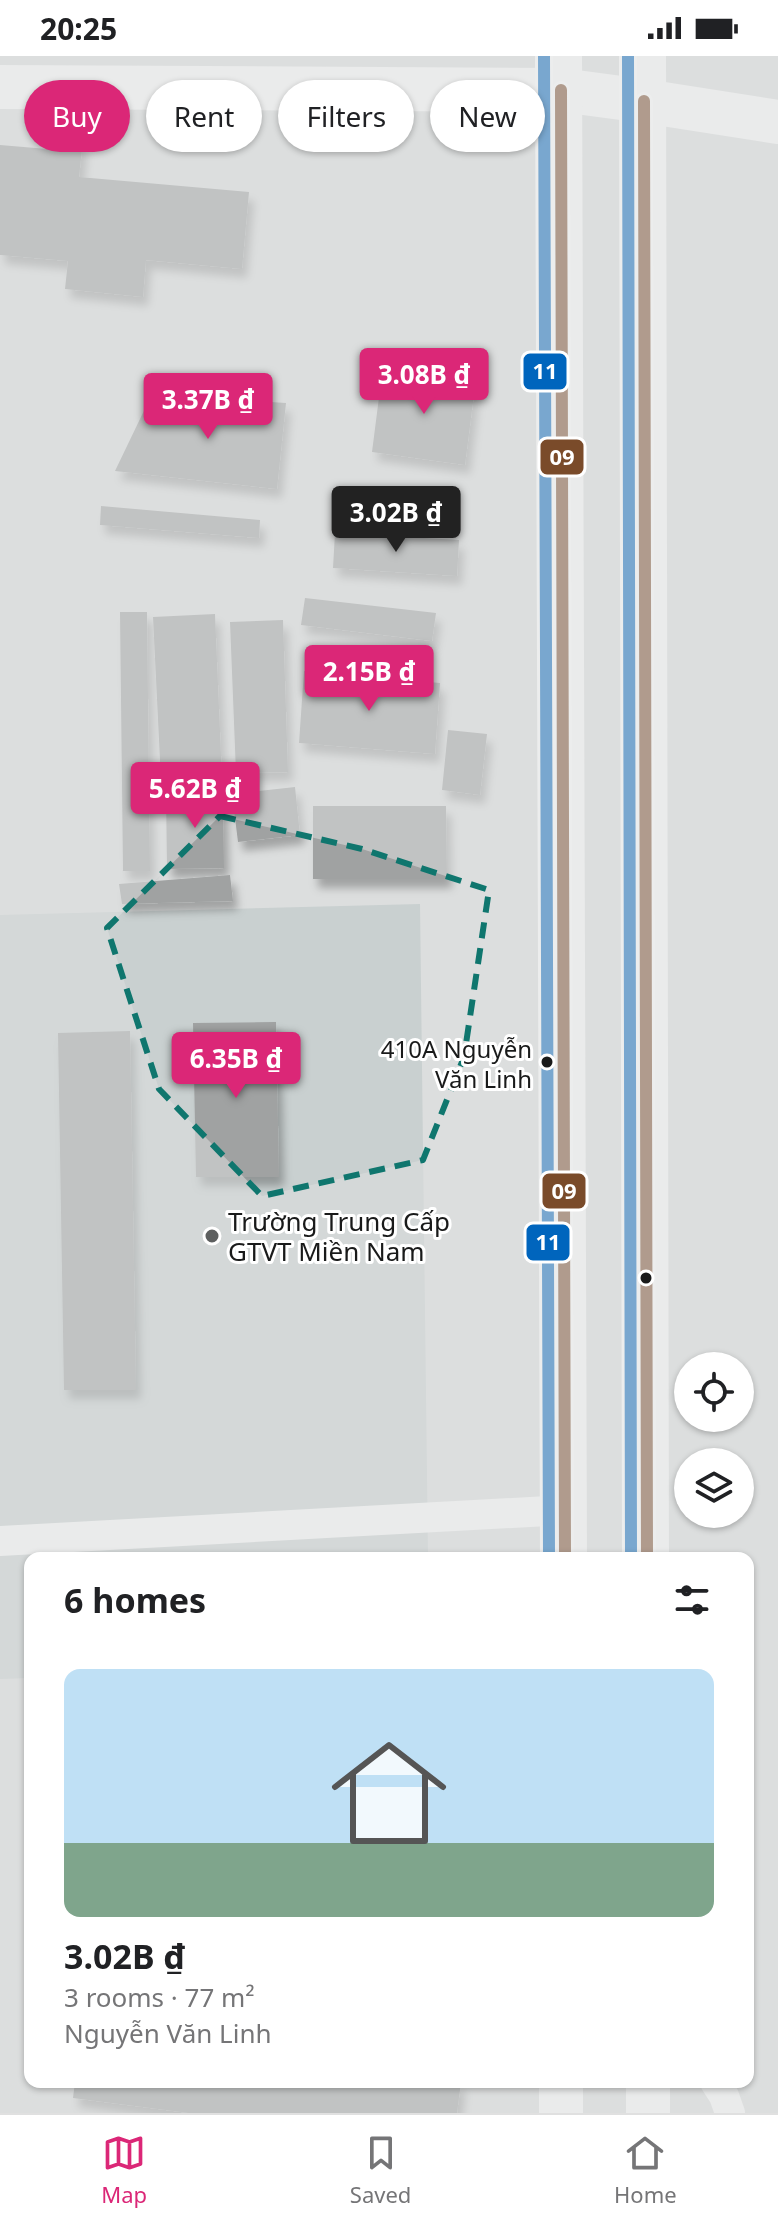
<!DOCTYPE html>
<html lang="en">
<head>
<meta charset="utf-8">
<style>
  body { margin:0; font-family:"Noto Sans",sans-serif; background:#f6f6f6; color:#202124; height:100vh; display:flex; flex-direction:column; font-size:30px; white-space:nowrap }
  * { box-sizing:border-box; margin:0 }
  p { font-size:26px; color:#757577 }
  .icon { flex:none; width:44px; height:44px; fill:none; stroke:currentColor; stroke-width:2; stroke-linecap:round; stroke-linejoin:round }
  .map { position:relative; flex:1; overflow:hidden }
  .drawer { position:absolute; left:24px; top:1496px; width:730px; height:536px; display:flex; flex-direction:column; background:#fff; border-radius:16px; box-shadow:0 2px 6px #0004 }
  .drawer>* { flex:none }
  .top-card { position:absolute; left:24px; top:24px; width:730px; height:72px; display:flex; gap:16px }
  .controls { position:absolute; left:674px; top:1296px; display:grid; gap:16px }
  .controls a { display:grid; place-items:center; width:80px; height:80px; border-radius:50%; background:#fff; box-shadow:0 2px 6px #0004; font-size:40px }
  .price { position:absolute; translate:-50% -68px; padding:0 18px; border-radius:8px; background:#db2777; color:#fff; font-size:26px; line-height:52px; filter:drop-shadow(0 2px 4px #0008) }
  .price::after { content:''; position:absolute; left:50%; top:48px; width:24px; height:18px; margin-left:-12px; background:inherit; clip-path:polygon(0 0,100% 0,50% 100%) }
  .price.on { background:#222; color:#fff }
  ul { padding:0; list-style:none }
  li { display:grid; align-content:center; gap:16px; height:424px; padding:0 40px }
  li+li { border-top:2px solid #e0e0e0 }
  li span { display:grid; place-items:center; height:248px; border-radius:16px; color:#555 }
  li>.icon { margin-inline-start:auto }
  span .icon { width:144px; height:144px; fill:#fffc; stroke-width:1 }
  li b { font-size:34px }
  h2 { display:flex; justify-content:space-between; align-items:center; height:96px; padding:0 40px; font-size:34px }
  .chip { padding:0 28px; border-radius:36px; background:#fff; box-shadow:0 2px 6px #0004; font-size:28px; line-height:72px }
  .chip.on { background:#db2777; color:#fff }
  .status { display:flex; justify-content:space-between; align-items:center; height:56px; padding:0 40px; background:#fff; direction:ltr }
  .status svg { height:22px; fill:currentColor }
  .menu { display:flex; justify-content:space-around; align-items:center; height:112px; border-top:2px solid #e0e0e0; background:#fff; font-size:22px; color:#757577 }
  .menu a { display:grid; justify-items:center; gap:4px }
  .menu .on { color:#db2777 }
  .map>svg:first-child { display:block }
</style>
</head>
<body>
<div class="status"><b>20:25</b><svg viewBox="0 0 49 12"><path d="M0 12V9h3v3zM5 12V6h3v6zM10 12V3h3v9zM15 12V0h3v12zM26 1h20v11H26zM47 4h2v5h-2z"/></svg></div>
<div class="map">
<svg width="778" height="2057" viewBox="0 0 778 2057">
  <defs>
    <filter id="shadow"><feDropShadow dx="5" dy="9" stdDeviation="4" flood-color="#0004"/></filter>
  </defs>
  <rect width="100%" height="100%" fill="#dcdede"/>
  <path fill="#c9d0d0" d="M420 848 428 1502H30V1622L0 1623V859Z"/>
  <path fill="#a0a2a2" filter="url(#shadow)" d="M47 80 83 84 79 121 249 136 242 213 146 204 143 241 65 233 68 205 0 199V89L47 93Z
    M383 310 476 323 465 409 372 396Z
    M152 338 286 347 277 433 115 415Z
    M101 450 260 464 259 482 100 469Z
    M335 477 459 484 457 520 333 512Z
    M305 542 436 557 432 585 301 569Z
    M120 556H147L150 815H123Z
    M215 558 222 723 161 725 153 561Z
    M283 564 288 716 236 717 230 566Z
    M304 615 440 627 435 698 299 687Z
    M448 674 487 678 480 739 442 734Z
    M295 731 300 779 238 786 232 738Z
    M223 735 224 812 167 813 166 736Z
    M313 750H446L447 823H313Z
    M230 819 233 845 122 848 119 828Z
    M276 966 279 1121H196L193 967Z
    M130 975 136 1334H64L58 977Z
    M75 2026H461L457 2057H189L73 2042Z"/>
  <g fill="none" stroke-linecap="round" stroke-linejoin="round">
    <path stroke="#fafafa" stroke-width="30" d="M0 1485 566 1454
      M715 2026 724 2040 730 2057"/>
    <path stroke="#fafafa" stroke-width="44" d="M0 31 561 34"/>
    <path stroke="#fafafa" stroke-width="44" d="M644 45 778 66"/>
    <path stroke="#fafafa" stroke-width="44" d="M561 34 644 45"/>
    <path stroke="#fafafa" stroke-width="44" d="M560 0 565 1502
      M644 0 647 1502
      M648 2026V2057
      M561 2057V2026"/>
    <defs>
      <path id="bus-1" d="M561 34 565 1502
        M644 45 647 1502"/>
      <path id="bus-2" d="M544 0 549 1502
        M628 0 631 1502"/>
    </defs>
    <use href="#bus-1" stroke="#fff" stroke-width="18"/>
    <use href="#bus-2" stroke="#fff" stroke-width="18"/>
    <use href="#bus-1" stroke="#7a4b2a" stroke-width="12"/>
    <use href="#bus-2" stroke="#0065bd" stroke-width="12"/>
  </g>
  <path d="M0 0H778V2057H0ZM220 760 362 793 489 834 464 1001 423 1104 262 1140 159 1033 107 872Z" fill="#dcdede" fill-opacity=".55" fill-rule="evenodd"/>
  <path fill="none" stroke="#0f766e" stroke-width="6" stroke-dasharray="16 10" stroke-linejoin="round" d="M220 760 362 793 489 834 464 1001 423 1104 262 1140 159 1033 107 872Z"/>
  <g fill="#191a1a" stroke="#fff" stroke-width="3">
    <circle cx="547" cy="1006" r="7"/>
    <circle cx="646" cy="1222" r="7"/>
  </g>
  <circle fill="#5d5f5f" stroke="#fff" stroke-width="3" cx="212" cy="1180" r="8"/>
  <g text-anchor="middle" dominant-baseline="central" stroke-width="6" stroke-linejoin="round" paint-order="stroke">
    <g font-size="24" fill="#191a1a" stroke="#fff" text-anchor="end">
      <text x="532" y="992">410A Nguyễn<tspan x="532" dy="30">Văn Linh</tspan></text>
    </g>
    <g font-size="26" fill="#191a1a" stroke="#fff" text-anchor="start">
      <text x="228" y="1165">Trường Trung Cấp<tspan x="228" dy="30">GTVT Miền Nam</tspan></text>
    </g>
  </g>
  <g stroke="#fff" stroke-width="3">
    <rect x="522" y="296" width="46" height="39" rx="8" fill="#0065bd"/>
    <rect x="539" y="382" width="46" height="38" rx="8" fill="#7a4b2a"/>
    <rect x="541" y="1116" width="46" height="38" rx="8" fill="#7a4b2a"/>
    <rect x="525" y="1167" width="46" height="39" rx="8" fill="#0065bd"/>
  </g>
  <g font-size="22" text-anchor="middle" font-weight="bold" fill="#fff">
    <text x="545" y="323">11</text>
    <text x="562" y="409">09</text>
    <text x="564" y="1143">09</text>
    <text x="548" y="1194">11</text>
  </g>
</svg>
<div class="controls">
<a><svg class="icon" aria-label="locate" viewBox="0 0 24 24"><circle cx="12" cy="12" r="6"/><path d="M12 2v4M12 18v4M2 12h4M18 12h4"/></svg></a>
<a><svg class="icon" aria-label="layers" viewBox="0 0 24 24"><path d="M12 4l9 5-9 5-9-5zM3 14l9 5 9-5"/></svg></a>
</div>
<b class="price" style="left:424px;top:360px">3.08B ₫</b>
<b class="price" style="left:208px;top:385px">3.37B ₫</b>
<b class="price on" style="left:396px;top:498px">3.02B ₫</b>
<b class="price" style="left:369px;top:657px">2.15B ₫</b>
<b class="price" style="left:195px;top:774px">5.62B ₫</b>
<b class="price" style="left:236px;top:1044px">6.35B ₫</b>
<div class="top-card">
<a class="chip on">Buy</a>
<a class="chip">Rent</a>
<a class="chip">Filters</a>
<a class="chip">New</a>
</div>
<section class="drawer">
<h2>6 homes<svg class="icon" aria-label="filters" viewBox="0 0 24 24"><path d="M4 7h16M4 17h16"/><circle cx="9" cy="7" r="2"/><circle cx="15" cy="17" r="2"/></svg></h2>
<ul>
<li><span style="background:linear-gradient(#bfe0f5 70%,#7fa58c 0)"><svg class="icon" aria-label="home" viewBox="0 0 24 24"><path d="M3 11l9-7 9 7M6 9v11h12V9"/></svg></span><div><b>3.02B ₫</b><p>3 rooms · 77 m²</p><p>Nguyễn Văn Linh</p></div></li>
</ul>
</section>
</div>
<nav class="menu">
<a class="on"><svg class="icon" aria-label="map" viewBox="0 0 24 24"><path d="M3 6l6-2 6 2 6-2v14l-6 2-6-2-6 2zM9 4v14M15 6v14"/></svg>Map</a>
<a><svg class="icon" aria-label="saved" viewBox="0 0 24 24"><path d="M7 4h10v16l-5-4-5 4z"/></svg>Saved</a>
<a><svg class="icon" aria-label="home" viewBox="0 0 24 24"><path d="M3 11l9-7 9 7M6 9v11h12V9"/></svg>Home</a>
</nav>
</body>
</html>
